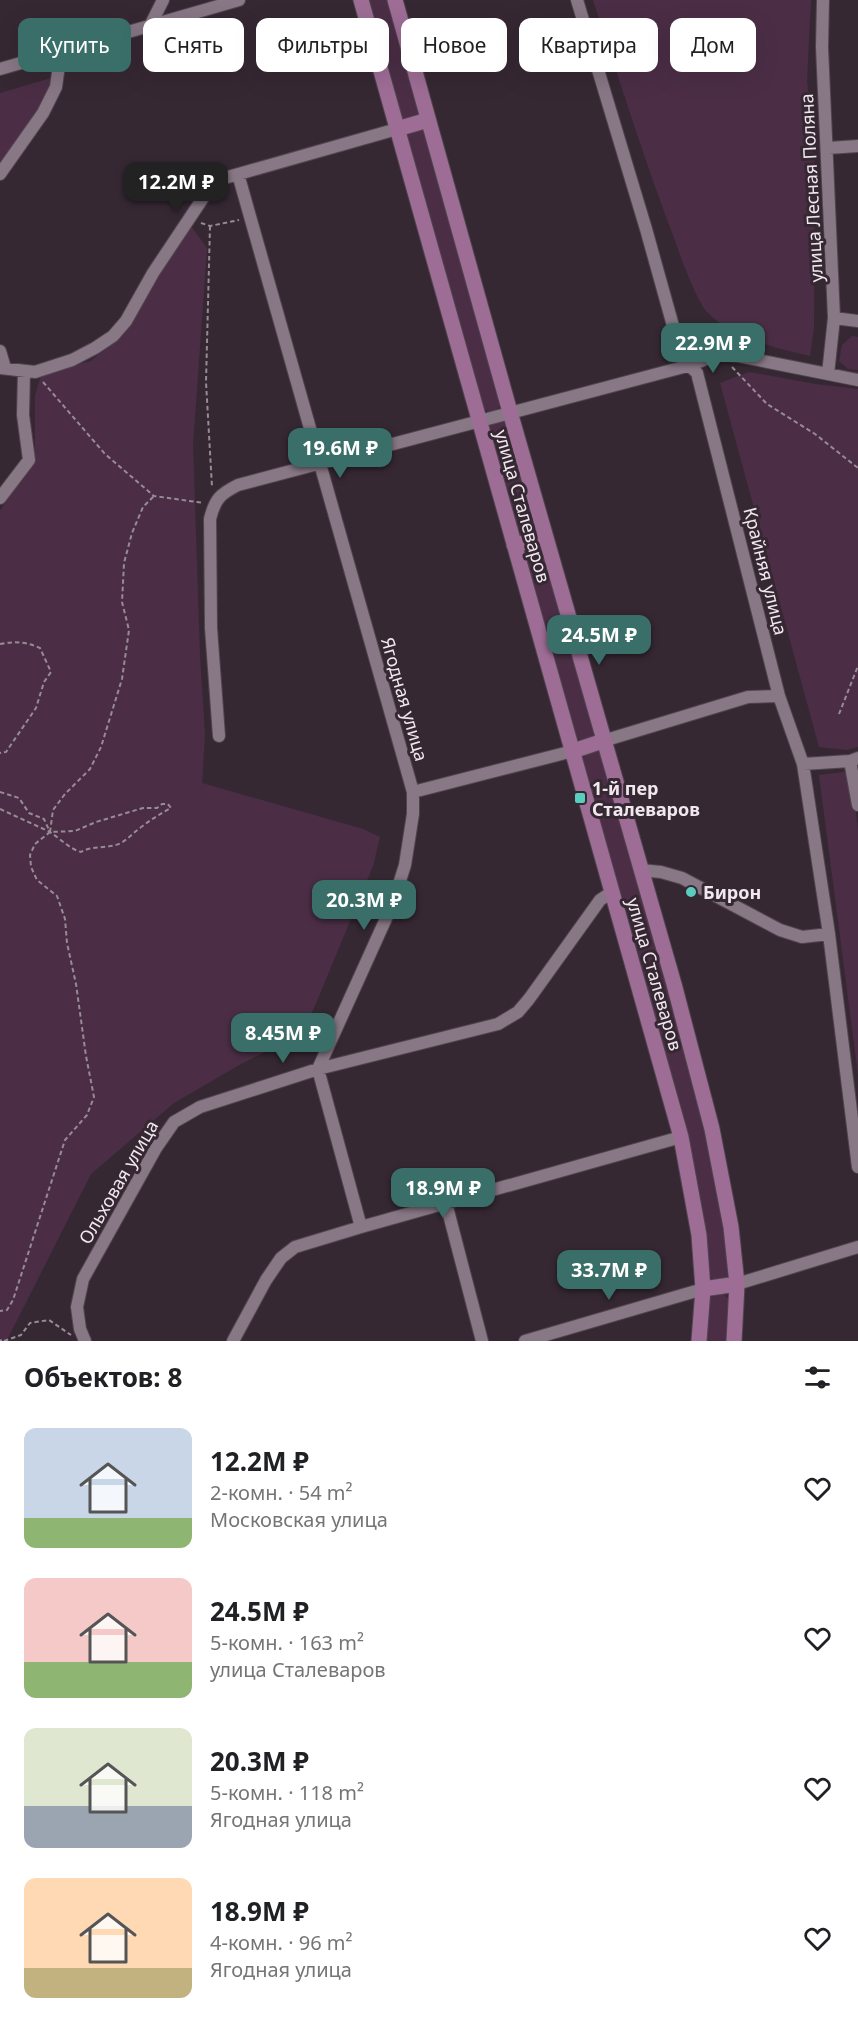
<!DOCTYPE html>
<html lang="ru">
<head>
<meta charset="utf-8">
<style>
  body { margin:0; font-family:"Noto Sans",sans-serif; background:#f6f6f6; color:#202124; height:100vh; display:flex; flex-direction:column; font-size:22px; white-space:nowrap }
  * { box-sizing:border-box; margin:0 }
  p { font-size:20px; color:#757577 }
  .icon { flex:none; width:33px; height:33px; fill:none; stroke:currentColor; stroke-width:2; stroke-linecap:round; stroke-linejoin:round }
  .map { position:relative; height:1341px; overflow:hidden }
  .panel { display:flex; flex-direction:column; background:#fff; flex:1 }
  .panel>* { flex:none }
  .top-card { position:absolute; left:18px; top:18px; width:822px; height:54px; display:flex; gap:12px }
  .price { position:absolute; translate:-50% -51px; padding:0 14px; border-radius:12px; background:#3a6f69; color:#fff; font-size:20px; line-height:39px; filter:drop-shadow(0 2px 3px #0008) }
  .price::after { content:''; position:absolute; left:50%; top:36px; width:18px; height:14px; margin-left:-9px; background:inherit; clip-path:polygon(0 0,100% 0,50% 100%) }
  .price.active { background:#222; color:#fff }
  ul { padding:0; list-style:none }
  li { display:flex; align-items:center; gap:18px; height:150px; padding:0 24px }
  li span { display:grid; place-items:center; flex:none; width:168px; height:120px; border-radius:12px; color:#555 }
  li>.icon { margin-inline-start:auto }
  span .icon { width:72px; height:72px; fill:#fffc; stroke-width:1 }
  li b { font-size:26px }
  h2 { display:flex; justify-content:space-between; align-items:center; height:72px; padding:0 24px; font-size:26px }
  .pill { padding:0 21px; border-radius:12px; background:#fff; box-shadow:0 6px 24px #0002; font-size:21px; line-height:54px }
  .pill.active { background:#3a6f69; color:#fff }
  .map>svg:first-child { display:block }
</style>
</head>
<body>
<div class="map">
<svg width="858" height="1341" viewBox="0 0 858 1341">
  <rect width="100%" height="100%" fill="#362833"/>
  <path fill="#4b2e46" d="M367 0H388L420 109 417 117 407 120 398 115Z
    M593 0H811L807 80 815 166 814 328 810 356C774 347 734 340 707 312 697 301 682 261 677 246 646 165 620 82 593 0Z
    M51 78 54 79 47 98 0 166V93Z
    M422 128 428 138 502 401 498 409 490 412 480 407 405 141 407 131Z
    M191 226 207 248 193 445 200 656 205 735 202 783 363 829 380 837 373 866 304 1032 241 1064 174 1103 91 1174 7 1340 0 1341V511L35 454V396L41 375 91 361 124 332 142 297Z
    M852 336 858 337V370L848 369 839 361 842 345Z
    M749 372 815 384 858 389V747L847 750 819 747 720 383Z
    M501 419 509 427 538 532 537 536H517L487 433 491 422Z
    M542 545 594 730 592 738 583 742 574 736 521 552 524 546Z
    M594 751 598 752 602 757 693 1074 726 1237 728 1271 727 1278 717 1283 709 1276 581 762 585 754Z
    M851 771 858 830V1074L819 775Z
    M722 1292 729 1300 728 1341H705L707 1301 710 1296Z"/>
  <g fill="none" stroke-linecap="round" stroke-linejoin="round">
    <defs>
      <path id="minor" d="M577 0 646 229 682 358 697 373 779 696 803 764 829 934 858 1167
        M823 0 822 47 834 318 828 374
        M151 24 163 0
        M0 69 239 0
        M828 148 858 146
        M0 174 43 113 56 87 61 51
        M238 174 413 792V814L405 865 393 903 318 1069 361 1227
        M834 318 858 321
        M0 351 5 368
        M0 368 35 372 72 360 95 348 113 336 126 321 153 273 207 192 221 179 397 129
        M0 498 29 460 23 415 24 371
        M219 736 211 628 210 519C215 499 220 494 238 485L691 365 719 354 738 356 858 380
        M603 741 748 697 779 696
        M850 761 858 805
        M803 764 850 761 858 758
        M413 792 573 751
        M640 870 661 872 682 878 780 930 802 937 829 934
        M446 1203 482 1341
        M737 1284 858 1247
        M85 1341 80 1329 77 1307 83 1279 156 1148 174 1122 200 1107 318 1069 498 1024 518 1012 529 999 600 900 612 892
        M233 1341 266 1280 281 1258 295 1247 361 1227 681 1137
        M525 1341 703 1289"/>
      <path id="major" d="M361 0 681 1137 699 1235 703 1289 699 1341
        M395 0 510 412 674 984 712 1129 731 1227 737 1284 734 1341
        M397 129 428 120
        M514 545 545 538
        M573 751 603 741
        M703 1289 737 1284"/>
    </defs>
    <use href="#minor" stroke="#50454e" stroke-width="14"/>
    <use href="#major" stroke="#50454e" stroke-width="17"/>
    <path stroke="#978b94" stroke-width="2" stroke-dasharray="4.5 3" stroke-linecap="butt" d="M201 223 210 226 239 220
      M210 226 206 382 212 487
      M732 367 767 404 815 434 858 468
      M43 382 105 454 154 496 204 503
      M0 644C14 641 27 642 40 648L51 672 44 682 36 708 6 752 0 753
      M839 714 858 666
      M0 792 19 798 29 813 44 819 49 830
      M0 809 48 831C59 837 69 849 81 852 93 845 110 849 121 843 128 839 133 833 140 828 150 820 160 814 171 808L168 804H162L157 808H143L96 822 75 831 50 832 35 844 30 855 31 867 37 880 57 896 65 919 67 943 76 984 86 1056 94 1097 87 1115 65 1140 13 1300 7 1310 0 1311
      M50 832 53 810 65 794 90 769 101 747 122 679 129 630 122 602 124 563 132 533 143 507 154 496
      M0 1340 2 1341
      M4 1341 21 1335 30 1323 49 1320 71 1335"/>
    <use href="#minor" stroke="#887785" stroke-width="12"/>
    <use href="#major" stroke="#9e6d96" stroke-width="15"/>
  </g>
  <g fill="#59cebe" stroke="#362833" stroke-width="2">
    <rect x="574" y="792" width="12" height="12" rx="3"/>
    <circle cx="691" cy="892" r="6"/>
  </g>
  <g text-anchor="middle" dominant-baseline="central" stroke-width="6" stroke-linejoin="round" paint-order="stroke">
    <g font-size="18" fill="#f1e8ef" stroke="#362833">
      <text transform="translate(811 188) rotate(-93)">улица Лесная Поляна</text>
      <text transform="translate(523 506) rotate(74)">улица Сталеваров</text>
      <text transform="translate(766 571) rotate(76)">Крайняя улица</text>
      <text transform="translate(405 699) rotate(74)">Ягодная улица</text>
      <text transform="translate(655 974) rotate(74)">улица Сталеваров</text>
      <text transform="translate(118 1182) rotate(-60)">Ольховая улица</text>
    </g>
    <g font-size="18" font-weight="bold" fill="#f1e8ef" stroke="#362833" text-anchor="start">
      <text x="592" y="788">1-й пер<tspan x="592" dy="21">Сталеваров</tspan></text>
      <text x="703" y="892">Бирон</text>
    </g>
  </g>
</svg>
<b class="price active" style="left:176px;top:213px">12.2M ₽</b>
<b class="price" style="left:713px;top:374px">22.9M ₽</b>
<b class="price" style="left:340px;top:479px">19.6M ₽</b>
<b class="price" style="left:599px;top:666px">24.5M ₽</b>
<b class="price" style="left:364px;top:931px">20.3M ₽</b>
<b class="price" style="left:283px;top:1064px">8.45M ₽</b>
<b class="price" style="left:443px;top:1219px">18.9M ₽</b>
<b class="price" style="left:609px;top:1301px">33.7M ₽</b>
<div class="top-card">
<a class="pill active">Купить</a>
<a class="pill">Снять</a>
<a class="pill">Фильтры</a>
<a class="pill">Новое</a>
<a class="pill">Квартира</a>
<a class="pill">Дом</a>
</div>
</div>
<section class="panel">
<h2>Объектов: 8<svg class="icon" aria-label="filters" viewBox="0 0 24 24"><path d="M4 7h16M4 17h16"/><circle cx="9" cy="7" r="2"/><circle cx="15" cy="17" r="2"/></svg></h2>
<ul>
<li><span style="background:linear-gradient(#c9d6e8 75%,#8fb573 0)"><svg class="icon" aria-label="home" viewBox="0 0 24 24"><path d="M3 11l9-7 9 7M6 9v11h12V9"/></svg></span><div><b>12.2M ₽</b><p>2-комн. · 54 m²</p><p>Московская улица</p></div><svg class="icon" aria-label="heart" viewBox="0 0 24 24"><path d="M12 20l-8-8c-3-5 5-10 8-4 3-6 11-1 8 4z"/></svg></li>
<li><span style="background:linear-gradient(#f6c9c9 70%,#8fb573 0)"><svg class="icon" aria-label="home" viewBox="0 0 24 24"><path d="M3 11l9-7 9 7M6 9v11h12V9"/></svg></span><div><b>24.5M ₽</b><p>5-комн. · 163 m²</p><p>улица Сталеваров</p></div><svg class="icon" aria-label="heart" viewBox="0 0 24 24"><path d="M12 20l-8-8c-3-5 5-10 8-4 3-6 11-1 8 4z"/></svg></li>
<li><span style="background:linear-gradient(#dfe7d0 65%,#9aa5b1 0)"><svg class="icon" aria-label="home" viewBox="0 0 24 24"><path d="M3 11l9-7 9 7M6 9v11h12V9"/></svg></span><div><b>20.3M ₽</b><p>5-комн. · 118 m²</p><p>Ягодная улица</p></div><svg class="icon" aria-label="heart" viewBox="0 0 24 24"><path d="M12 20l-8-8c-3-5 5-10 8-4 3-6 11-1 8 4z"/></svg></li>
<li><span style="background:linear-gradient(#ffd9b3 75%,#c2b280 0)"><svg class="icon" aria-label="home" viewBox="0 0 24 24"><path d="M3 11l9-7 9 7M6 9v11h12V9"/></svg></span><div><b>18.9M ₽</b><p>4-комн. · 96 m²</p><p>Ягодная улица</p></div><svg class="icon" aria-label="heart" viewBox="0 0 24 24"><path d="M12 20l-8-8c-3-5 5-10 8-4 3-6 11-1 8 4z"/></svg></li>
</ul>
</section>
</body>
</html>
